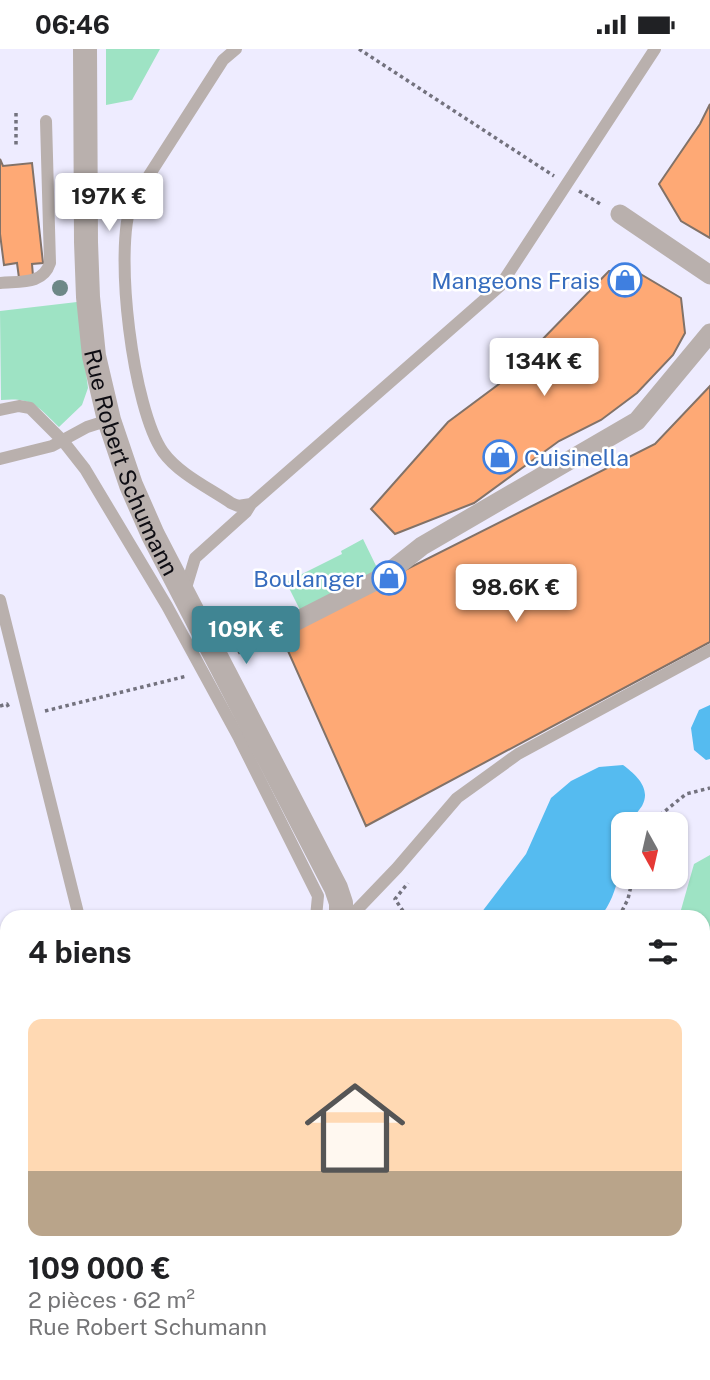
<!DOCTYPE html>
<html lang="fr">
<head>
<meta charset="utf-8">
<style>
  body { margin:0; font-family:"Public Sans",sans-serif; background:#f6f6f6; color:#202124; height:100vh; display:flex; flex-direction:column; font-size:26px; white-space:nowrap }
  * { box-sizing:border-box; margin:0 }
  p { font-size:23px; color:#757577 }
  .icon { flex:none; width:38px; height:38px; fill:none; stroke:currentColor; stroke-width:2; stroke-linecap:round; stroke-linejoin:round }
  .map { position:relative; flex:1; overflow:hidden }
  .sheet { position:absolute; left:0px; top:861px; width:710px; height:471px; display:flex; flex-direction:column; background:#fff; border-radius:21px 21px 0 0; box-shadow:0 2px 5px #0004 }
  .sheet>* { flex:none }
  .needle { width:46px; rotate:172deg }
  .buttons { position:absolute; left:611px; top:763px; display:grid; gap:14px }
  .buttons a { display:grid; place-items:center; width:77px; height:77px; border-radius:14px; background:#fff; box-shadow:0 2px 5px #0004; font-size:35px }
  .price { position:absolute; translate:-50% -60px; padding:0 16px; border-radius:7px; background:#fff; color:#222; font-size:23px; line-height:46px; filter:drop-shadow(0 2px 4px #0008) }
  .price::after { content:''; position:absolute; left:50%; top:42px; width:21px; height:16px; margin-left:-10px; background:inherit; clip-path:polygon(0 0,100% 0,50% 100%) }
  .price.active { background:#408593; color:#fff }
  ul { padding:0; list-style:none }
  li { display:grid; align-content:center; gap:14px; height:371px; padding:0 28px }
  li+li { border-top:2px solid #e0e0e0 }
  li span { display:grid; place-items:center; height:217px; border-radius:14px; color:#555 }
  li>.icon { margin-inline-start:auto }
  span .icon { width:126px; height:126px; fill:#fffc; stroke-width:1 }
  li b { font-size:30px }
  h2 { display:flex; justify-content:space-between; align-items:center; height:84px; padding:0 28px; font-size:30px }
  .status { display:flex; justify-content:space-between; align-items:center; height:49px; padding:0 35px; background:#fff; direction:ltr }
  .status svg { height:19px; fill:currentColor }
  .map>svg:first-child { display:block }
</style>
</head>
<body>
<div class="status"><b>06:46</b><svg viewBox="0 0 49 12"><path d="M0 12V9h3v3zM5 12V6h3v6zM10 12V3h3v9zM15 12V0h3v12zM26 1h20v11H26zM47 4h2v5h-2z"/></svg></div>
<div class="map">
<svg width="710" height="1331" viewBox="0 0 710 1331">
  <rect width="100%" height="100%" fill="#eeecff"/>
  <path fill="#9ee3c4" d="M106 0H160L132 51 106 56Z
    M77 253 88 339 82 356 59 378C37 357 33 348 1 351L0 262Z
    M363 490 380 525 303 567 286 533 342 505 341 502Z
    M710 806V1331H157L159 1325H704V868H679L694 815Z"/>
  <path fill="#55bbf0" d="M710 656V710L706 711 694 701 691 679 699 661Z
    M623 716C635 725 652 739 642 757 638 763 633 768 629 775H623C623 806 620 845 600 868H478L526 805 551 749 571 732 599 718Z"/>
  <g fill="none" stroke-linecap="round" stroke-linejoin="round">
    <path stroke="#55bbf0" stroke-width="6" d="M637 1325 638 1331"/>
  </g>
  <path fill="#fea975" stroke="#827268" stroke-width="2" d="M710 55V189L681 172 659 135 700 75Z
    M0 110 3 117 32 114 43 214 32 215 33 227 19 229 17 214 4 216 0 185Z
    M609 222 637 223 681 249 685 284 673 306 637 344 601 371 559 392 474 454 395 485 371 460 448 373 499 335Z
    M710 337V593L366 777 280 584 655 395Z"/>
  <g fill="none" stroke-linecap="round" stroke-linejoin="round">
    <path stroke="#73727e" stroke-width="3.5" stroke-dasharray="3.5 3.5" stroke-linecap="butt" d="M359 0 554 127
      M16 64V96
      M579 142 602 156
      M238 604 253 595
      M0 657 7 655 9 659
      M45 662 187 627
      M649 775 686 745 710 739
      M407 868 395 850 408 834
      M619 868 628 850 633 828"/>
    <path stroke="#b9b0ad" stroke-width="12" d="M236 0 223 11 132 153C113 200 133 361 163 403 179 425 209 439 231 454L238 457 251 455
      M0 234C20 232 43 236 50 214L46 72
      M0 361 19 357 30 359 63 392 85 420 167 557 239 689 318 847 316 868
      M0 410 52 397 87 378 109 371
      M185 542 195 509 246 463 251 455 500 237 655 0
      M0 551 79 868
      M350 868 397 819 457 749 518 705 710 601"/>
    <path stroke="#b9b0ad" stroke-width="19" d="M620 165 710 226
      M269 586 383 528 422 497 637 372 710 284"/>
    <g stroke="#b9b0ad" stroke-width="24">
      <path id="s1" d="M85 0 86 193 88 248 94 307 109 371 131 436 153 486 336 839 341 854V868"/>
      <path d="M0 1119 7 1115"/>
      <path d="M704 1303 710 1302"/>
    </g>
  </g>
  <circle fill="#6d8887" cx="60" cy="239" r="8"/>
  <defs>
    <symbol id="shop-ring" viewBox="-11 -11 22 22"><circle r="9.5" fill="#fff" stroke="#3f7fe0" stroke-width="1.5"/><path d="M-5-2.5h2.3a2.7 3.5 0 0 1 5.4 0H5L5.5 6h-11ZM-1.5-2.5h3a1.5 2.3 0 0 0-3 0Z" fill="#3f7fe0"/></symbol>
  </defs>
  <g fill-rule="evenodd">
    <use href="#shop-ring" x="606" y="212" width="38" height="38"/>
    <use href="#shop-ring" x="481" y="389" width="38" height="38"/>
    <use href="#shop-ring" x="370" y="510" width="38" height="38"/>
  </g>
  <g text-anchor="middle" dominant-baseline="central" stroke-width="5" stroke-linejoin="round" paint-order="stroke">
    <g font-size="23" fill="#366cbe" stroke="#fff" text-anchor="end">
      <text x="600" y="231">Mangeons Frais</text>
      <text x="524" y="408" text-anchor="start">Cuisinella</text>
      <text x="364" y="529">Boulanger</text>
    </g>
    <g font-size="23" fill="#0e0d13" stroke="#fff">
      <text stroke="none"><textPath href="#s1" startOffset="420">Rue Robert Schumann</textPath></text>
    </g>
  </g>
</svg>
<div class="buttons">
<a><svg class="needle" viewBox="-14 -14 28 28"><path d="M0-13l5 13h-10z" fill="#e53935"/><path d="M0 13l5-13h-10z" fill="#757577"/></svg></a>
</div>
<b class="price" style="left:109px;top:184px">197K €</b>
<b class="price" style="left:544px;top:349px">134K €</b>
<b class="price" style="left:516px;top:575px">98.6K €</b>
<b class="price active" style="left:246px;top:617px">109K €</b>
<section class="sheet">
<h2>4 biens<svg class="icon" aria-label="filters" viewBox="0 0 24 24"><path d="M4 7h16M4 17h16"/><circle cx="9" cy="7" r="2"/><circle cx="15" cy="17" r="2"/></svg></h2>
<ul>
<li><span style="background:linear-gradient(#ffd9b3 70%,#b9a48a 0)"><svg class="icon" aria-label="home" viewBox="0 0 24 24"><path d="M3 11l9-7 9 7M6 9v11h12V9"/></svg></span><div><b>109 000 €</b><p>2 pièces · 62 m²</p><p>Rue Robert Schumann</p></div></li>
</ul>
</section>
</div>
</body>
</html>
